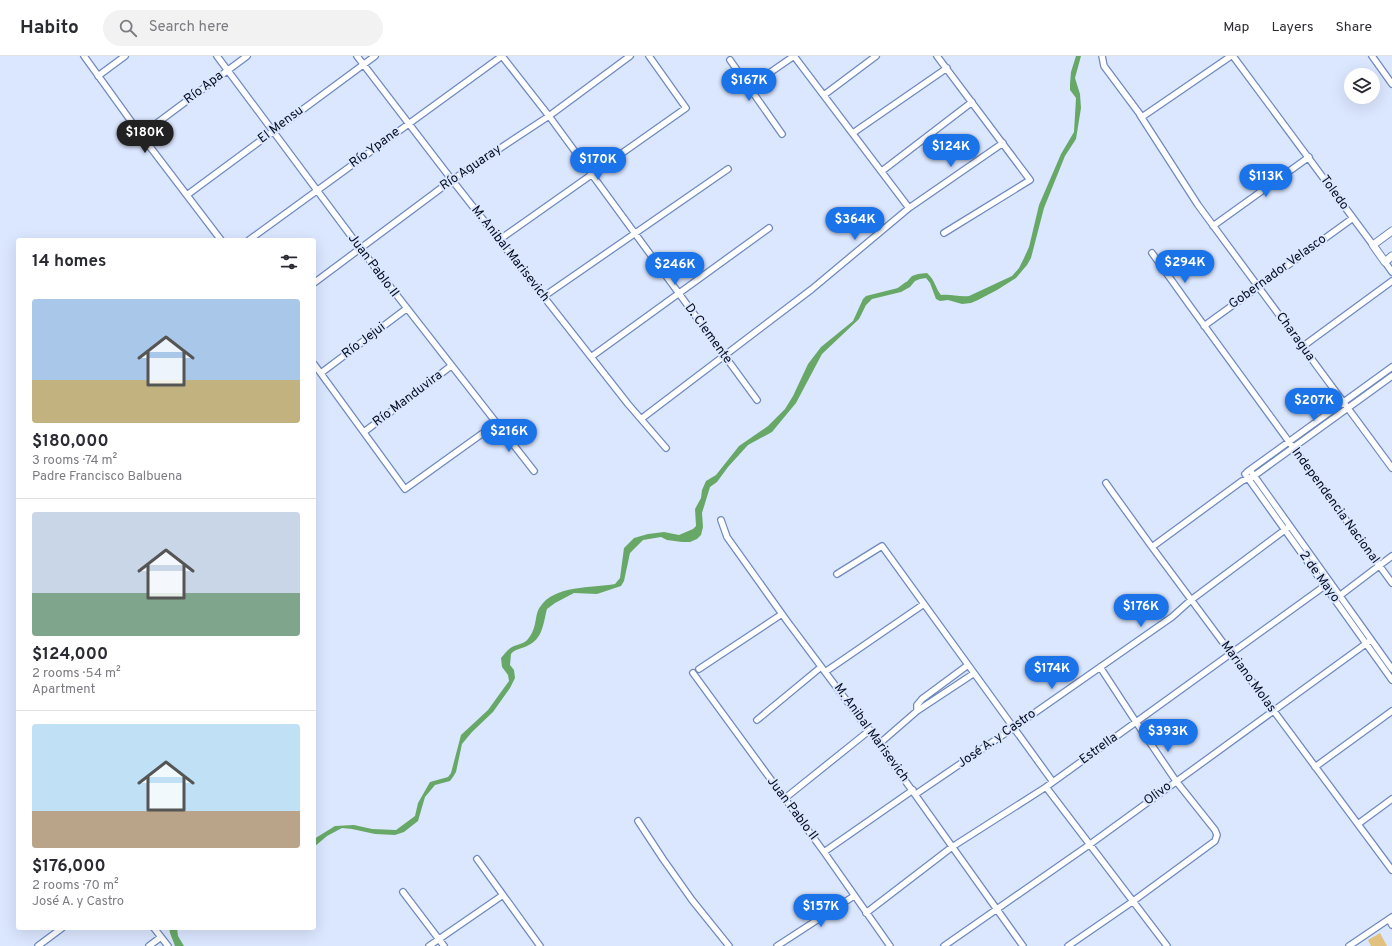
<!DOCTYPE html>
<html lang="en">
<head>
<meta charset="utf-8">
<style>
  body { margin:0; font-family:Overpass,sans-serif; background:#f2f2f3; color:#2b2b33; height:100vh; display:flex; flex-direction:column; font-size:15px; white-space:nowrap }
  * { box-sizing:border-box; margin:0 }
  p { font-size:13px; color:#7c7c81 }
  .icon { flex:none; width:22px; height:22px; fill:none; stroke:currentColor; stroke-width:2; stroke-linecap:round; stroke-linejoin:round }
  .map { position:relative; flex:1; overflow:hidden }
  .side { position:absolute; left:16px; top:182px; width:300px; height:692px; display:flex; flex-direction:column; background:#fff; border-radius:4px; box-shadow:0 4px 16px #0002 }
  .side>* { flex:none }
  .tools { position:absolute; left:1344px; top:12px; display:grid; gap:8px }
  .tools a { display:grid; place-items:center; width:36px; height:36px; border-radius:50%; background:#fff; box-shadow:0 4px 16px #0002; font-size:20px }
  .price { position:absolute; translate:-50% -34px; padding:0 9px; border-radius:14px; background:#1a73e8; color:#fff; font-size:13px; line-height:26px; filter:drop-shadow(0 1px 2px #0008) }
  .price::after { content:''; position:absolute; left:50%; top:24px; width:12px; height:9px; margin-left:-6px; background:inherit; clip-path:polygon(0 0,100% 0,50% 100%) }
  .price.selected { background:#222; color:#fff }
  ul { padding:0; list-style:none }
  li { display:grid; align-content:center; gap:8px; height:212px; padding:0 16px }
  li+li { border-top:1px solid #e1e1e2 }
  li span { display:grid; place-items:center; height:124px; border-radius:4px; color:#555 }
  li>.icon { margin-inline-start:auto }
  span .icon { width:72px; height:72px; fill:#fffc; stroke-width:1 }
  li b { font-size:17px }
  h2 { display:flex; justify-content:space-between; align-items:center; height:48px; padding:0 16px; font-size:17px }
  header { display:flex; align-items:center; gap:24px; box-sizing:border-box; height:56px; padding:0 20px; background:#fff; border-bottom:1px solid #e1e1e2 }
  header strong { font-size:19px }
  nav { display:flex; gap:22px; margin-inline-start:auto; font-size:14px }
  .search { width:280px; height:36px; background:#f2f2f3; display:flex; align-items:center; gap:10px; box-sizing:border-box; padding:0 14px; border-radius:22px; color:#7c7c81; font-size:15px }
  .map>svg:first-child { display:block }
</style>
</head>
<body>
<header>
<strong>Habito</strong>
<div class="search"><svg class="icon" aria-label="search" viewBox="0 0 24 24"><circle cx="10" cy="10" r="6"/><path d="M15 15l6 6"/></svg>Search here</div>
<nav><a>Map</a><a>Layers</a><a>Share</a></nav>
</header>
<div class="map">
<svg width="1392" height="890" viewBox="0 0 1392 890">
  <rect width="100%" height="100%" fill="#dbe7ff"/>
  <path fill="#e2c07d" d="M1380 877 1387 890H1371L1368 884Z"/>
  <path fill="#67a867" d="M1076 0H1081L1075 22 1080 38 1081 52 1076 83 1065 100 1044 152 1031 202 1027 209 1016 222 997 234 978 244 971 247 962 248 948 244 940 245 936 243 930 227 926 222 920 223 915 225 910 231 901 236 872 243 866 249 859 263 822 298 796 347 772 376 748 389 728 411 717 426 710 431 702 457 703 471 701 479 697 483 690 486H682L667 484 661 481 643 484 630 497 624 525 621 530 597 538 574 537 555 547 547 553C543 568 543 583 527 590 521 593 515 593 511 598L510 609 514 614 515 622 510 632 493 656 472 676 462 688 456 716 453 721 450 725 435 729 425 741 418 765 404 776 395 779 375 778 352 773 342 772 327 780 314 791V783L335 770 354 769 372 773 396 774 415 760 418 747 430 726 448 721 451 717 461 679 488 654 509 625 508 619 502 611 501 602C505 598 507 594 512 591 518 588 524 588 528 583 538 571 534 559 540 551 554 529 592 532 615 528L620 522 624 492 634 482 648 478 664 476 679 479 693 473 696 470 695 453 701 442 702 434 706 425 716 419 739 390 768 370 785 353 793 340 808 308 821 291 853 265 863 243 866 240 902 231 912 220 918 218 927 217C936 225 935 232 941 239 951 238 959 241 969 240L1012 220 1019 212 1024 202 1029 191 1039 149 1061 98 1074 76 1076 42 1070 34V28L1071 16Z
    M169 872H177L178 880 184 890H175L170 877Z"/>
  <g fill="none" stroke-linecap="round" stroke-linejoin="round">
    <path stroke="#67a867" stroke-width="2" d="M898 233 906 227"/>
    <defs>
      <path id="minor" d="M84 0 141 79 221 184
        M217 0 360 192 534 415
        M357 0 452 124 628 348 666 392
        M502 0 549 60 757 344
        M794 0 909 152
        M937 0 1030 124 944 177
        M1102 0 1104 10 1142 61 1231 0
        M1233 0 1373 189
        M1372 0 1392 28
        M730 4 782 78
        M98 20 125 0
        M749 31 794 0
        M824 39 876 0
        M1140 59 1198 149 1392 412
        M853 77 947 12
        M141 79 247 0
        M882 115 972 46
        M187 139 375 0
        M1213 170 1309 101
        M249 184 502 0
        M499 184 686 52 649 0
        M1152 197 1190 250 1392 527
        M1385 206 1392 216
        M314 227 452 124 549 60 630 0
        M543 241 728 113
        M1204 270 1353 162
        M1302 291 1392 225
        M591 301 769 172
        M314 308 405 433 497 367
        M321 317 406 253
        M641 363 812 233 909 152 1003 87
        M364 376 451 310
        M1250 414 1392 613
        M1247 416 1392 311
        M1245 418 1392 624
        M1106 427 1113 437 1152 491 1392 814
        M721 464 727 481 787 565 879 688 1023 890
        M1152 491 1242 425 1254 420 1392 320
        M837 518 882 490 1053 726
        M1338 541 1392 500
        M968 609 922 643 917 649V655L973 618
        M699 613 782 558
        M825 616 924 548
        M693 617 824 796 890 890
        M757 664 821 611
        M879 688 917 655
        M1315 711 1392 655
        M1046 731 1167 890
        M916 738 1013 672 1172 561 1191 544 1290 470
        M784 743 870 674
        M638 765 663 803 692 844 729 890
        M1358 768 1392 743
        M824 796 913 734
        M477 803 540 890
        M403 836 444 890
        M866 857 952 791 1046 731 1330 526
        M1389 863 1392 869
        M154 872 168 890
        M38 890 62 872
        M149 890 161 881
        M429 890 503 839
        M777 890 854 840
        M944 890 1089 789 1371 584
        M1068 890 1132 846 1215 785 1217 779 1215 774 1176 725 1136 666 1100 611
        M1349 890 1392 861"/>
      <path id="secondary" d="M1392 175 1373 189 1385 206 1392 200"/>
    </defs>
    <use href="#minor" stroke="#6f89bf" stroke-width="8"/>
    <use href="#secondary" stroke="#6f89bf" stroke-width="9"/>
    <use href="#minor" stroke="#fff" stroke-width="5.5"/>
    <use href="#secondary" stroke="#fff" stroke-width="7"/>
  </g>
  <g text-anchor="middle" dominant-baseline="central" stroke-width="4" stroke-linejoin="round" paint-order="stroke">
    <g font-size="13" fill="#060e22" stroke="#dbe7ff">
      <text transform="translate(204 32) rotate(-37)">Río Apa</text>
      <text transform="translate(281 69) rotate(-37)">El Mensu</text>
      <text transform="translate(375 92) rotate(-36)">Río Ypane</text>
      <text transform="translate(471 112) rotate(-34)">Río Aguaray</text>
      <text transform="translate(1334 137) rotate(54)">Toledo</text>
      <text transform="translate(510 198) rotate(52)">M. Anibal Marisevich</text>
      <text transform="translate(373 210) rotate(53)">Juan Pablo II</text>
      <text transform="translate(1278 216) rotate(-36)">Gobernador Velasco</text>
      <text transform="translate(708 278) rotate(54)">D. Clemente</text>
      <text transform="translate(1295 281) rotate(54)">Charagua</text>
      <text transform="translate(364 285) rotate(-37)">Río Jejui</text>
      <text transform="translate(408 343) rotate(-37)">Río Manduvira</text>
      <text transform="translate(1335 450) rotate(54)">Independencia Nacional</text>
      <text transform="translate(1319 521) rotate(54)">2 de Mayo</text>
      <text transform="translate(1248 621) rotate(54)">Mariano Molas</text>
      <text transform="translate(871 677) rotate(54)">M. Anibal Marisevich</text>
      <text transform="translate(997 683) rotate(-35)">José A. y Castro</text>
      <text transform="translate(1099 693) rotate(-36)">Estrella</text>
      <text transform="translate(1158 738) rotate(-36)">Olivo</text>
      <text transform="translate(792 753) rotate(53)">Juan Pablo II</text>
    </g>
  </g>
</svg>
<div class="tools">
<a><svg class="icon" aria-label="layers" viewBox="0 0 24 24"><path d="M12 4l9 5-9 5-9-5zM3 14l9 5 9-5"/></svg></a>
</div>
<b class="price" style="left:749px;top:46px">$167K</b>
<b class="price selected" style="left:145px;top:98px">$180K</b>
<b class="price" style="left:951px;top:112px">$124K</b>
<b class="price" style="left:598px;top:125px">$170K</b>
<b class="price" style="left:1266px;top:142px">$113K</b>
<b class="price" style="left:855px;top:185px">$364K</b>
<b class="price" style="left:1185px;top:228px">$294K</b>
<b class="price" style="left:675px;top:230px">$246K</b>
<b class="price" style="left:1314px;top:366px">$207K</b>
<b class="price" style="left:509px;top:397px">$216K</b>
<b class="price" style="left:1141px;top:572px">$176K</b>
<b class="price" style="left:1052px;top:634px">$174K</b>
<b class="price" style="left:1168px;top:697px">$393K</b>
<b class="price" style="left:821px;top:872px">$157K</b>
<section class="side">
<h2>14 homes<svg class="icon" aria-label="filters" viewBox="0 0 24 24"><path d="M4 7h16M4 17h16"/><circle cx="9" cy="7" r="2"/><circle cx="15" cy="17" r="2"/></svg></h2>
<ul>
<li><span style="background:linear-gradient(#a9c7e8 65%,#c2b280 0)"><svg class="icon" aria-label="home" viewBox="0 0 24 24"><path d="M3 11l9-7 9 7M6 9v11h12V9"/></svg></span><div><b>$180,000</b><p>3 rooms · 74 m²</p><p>Padre Francisco Balbuena</p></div></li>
<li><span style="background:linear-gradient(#c9d6e8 65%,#7fa58c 0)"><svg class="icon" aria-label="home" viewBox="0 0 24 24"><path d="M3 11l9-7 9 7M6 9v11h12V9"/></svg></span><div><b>$124,000</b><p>2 rooms · 54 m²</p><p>Apartment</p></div></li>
<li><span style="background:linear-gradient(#bfe0f5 70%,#b9a48a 0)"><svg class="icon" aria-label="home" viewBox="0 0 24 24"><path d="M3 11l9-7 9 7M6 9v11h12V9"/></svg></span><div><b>$176,000</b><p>2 rooms · 70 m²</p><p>José A. y Castro</p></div></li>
</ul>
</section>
</div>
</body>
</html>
